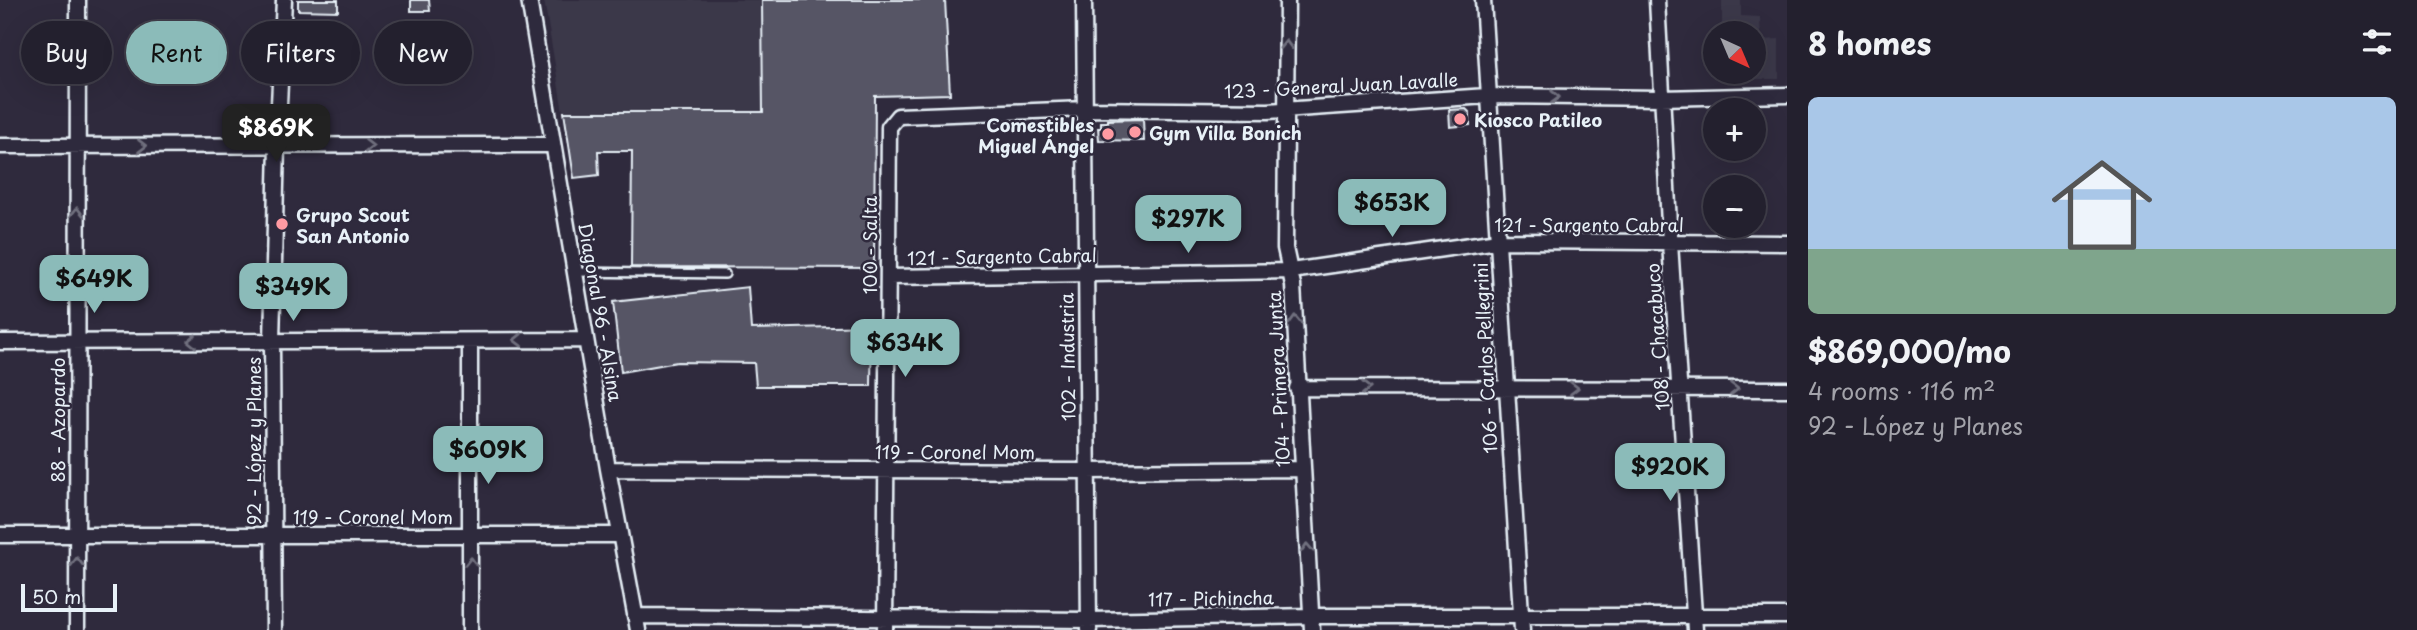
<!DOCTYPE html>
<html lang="en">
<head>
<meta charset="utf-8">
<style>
  body { margin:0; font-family:"Playpen Sans",sans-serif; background:#2f2d3a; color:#f1f3f6; height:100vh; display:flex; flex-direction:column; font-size:26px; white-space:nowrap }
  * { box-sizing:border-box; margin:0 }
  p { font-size:23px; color:#a3a3aa }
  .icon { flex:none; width:38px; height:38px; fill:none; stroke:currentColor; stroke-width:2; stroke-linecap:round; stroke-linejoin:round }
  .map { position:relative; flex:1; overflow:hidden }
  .details { display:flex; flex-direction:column; background:#23202e; width:630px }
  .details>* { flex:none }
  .guide { position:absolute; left:21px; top:21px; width:665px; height:63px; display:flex; gap:14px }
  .needle { width:46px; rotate:136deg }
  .fabs { position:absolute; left:1703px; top:21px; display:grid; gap:14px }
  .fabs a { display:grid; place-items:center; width:63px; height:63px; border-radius:50%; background:#23202e; box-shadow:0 7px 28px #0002,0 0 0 2px #403e4a; font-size:35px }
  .scale { position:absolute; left:21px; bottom:18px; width:96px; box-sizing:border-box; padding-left:7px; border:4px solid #e8f1f8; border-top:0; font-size:19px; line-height:24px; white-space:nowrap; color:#e8f1f8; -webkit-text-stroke:5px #2f2a3d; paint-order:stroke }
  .price { position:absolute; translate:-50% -60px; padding:0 16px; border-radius:14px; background:#8bbbb9; color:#111; font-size:23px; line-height:46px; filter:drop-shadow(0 2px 4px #0008) }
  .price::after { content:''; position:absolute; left:50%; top:42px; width:21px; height:16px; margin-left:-10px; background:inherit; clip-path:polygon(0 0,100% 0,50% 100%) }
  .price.selected { background:#222; color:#fff }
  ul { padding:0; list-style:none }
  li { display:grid; align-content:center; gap:14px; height:371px; padding:0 21px }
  li span { display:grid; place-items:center; height:217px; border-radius:10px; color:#555 }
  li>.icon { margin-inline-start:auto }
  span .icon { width:126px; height:126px; fill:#fffc; stroke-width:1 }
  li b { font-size:30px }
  h2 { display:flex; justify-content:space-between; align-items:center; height:84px; padding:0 21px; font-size:30px }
  .chip { padding:0 24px; border-radius:32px; background:#23202e; box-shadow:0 7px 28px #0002,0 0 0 2px #403e4a; font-size:24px; line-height:63px }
  .chip.selected { background:#8bbbb9; color:#111 }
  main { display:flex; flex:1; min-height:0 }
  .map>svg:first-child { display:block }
</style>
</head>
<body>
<main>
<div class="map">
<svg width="1787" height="630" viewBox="0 0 1787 630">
  <rect width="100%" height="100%" fill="#2f2a3d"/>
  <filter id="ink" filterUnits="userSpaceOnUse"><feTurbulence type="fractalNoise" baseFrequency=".0143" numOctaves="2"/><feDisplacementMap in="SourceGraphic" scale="14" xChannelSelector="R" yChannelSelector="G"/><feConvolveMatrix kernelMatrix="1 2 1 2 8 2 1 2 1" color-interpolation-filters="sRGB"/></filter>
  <g filter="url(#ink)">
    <path fill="#3b3749" d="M544 0H762L763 112H563Z
      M1722 0H1741V16L1760 17 1761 40 1779 39V79H1722V72H1754V33H1722Z"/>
    <path fill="#575565" stroke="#e8f1f8" stroke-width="2" d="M298 0H338V11L298 10Z
      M411 0H429L430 11H411Z
      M762 0H945L950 94 875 96 874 268 631 267 632 151H598L599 175 574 178 564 112H763Z
      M1466 109 1470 113V125L1450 127 1449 110Z
      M1143 119 1144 141 1099 140 1098 128H1101V122H1108V120Z
      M748 287 751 329 872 326 871 386H756L754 363 677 362 621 372 613 302Z"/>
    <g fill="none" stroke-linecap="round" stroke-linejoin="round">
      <defs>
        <path id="service" d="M575 272 725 274"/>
        <path id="minor" d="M529 0 608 469 638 630
          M1084 0 1089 630
          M1287 0 1285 248 1293 285 1312 630
          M1483 0 1522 630
          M1657 0 1670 243 1695 630
          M0 146 553 145
          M888 277 1291 271 1498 241 1787 243
          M0 342 586 340
          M1297 388 1787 389
          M608 469 1087 471 1302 469
          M0 535H620
          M635 616 1089 620 1311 616H1787
          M77 630 78 0
          M274 630 272 341 277 146 284 0
          M470 630V341
          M885 630 889 127 898 116 1085 109 1268 111 1487 96 1661 98 1787 95"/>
      </defs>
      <use href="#service" stroke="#e8f1f8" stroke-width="12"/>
      <use href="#minor" stroke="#e8f1f8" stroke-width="19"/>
      <use href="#service" stroke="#2f2a3d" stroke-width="7"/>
      <use href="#minor" stroke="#2f2a3d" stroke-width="14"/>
    </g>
    <defs><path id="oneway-chevron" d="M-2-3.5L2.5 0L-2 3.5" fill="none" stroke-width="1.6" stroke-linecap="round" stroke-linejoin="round" transform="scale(1.75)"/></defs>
    <g stroke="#70707e">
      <use href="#oneway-chevron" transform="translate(1286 45) rotate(-89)"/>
      <use href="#oneway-chevron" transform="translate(1555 97) rotate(1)"/>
      <use href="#oneway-chevron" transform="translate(142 146)"/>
      <use href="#oneway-chevron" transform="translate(369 146)"/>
      <use href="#oneway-chevron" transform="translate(77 212) rotate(-90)"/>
      <use href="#oneway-chevron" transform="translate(1295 320) rotate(-92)"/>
      <use href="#oneway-chevron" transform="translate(518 340) rotate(179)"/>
      <use href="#oneway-chevron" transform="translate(192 341) rotate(180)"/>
      <use href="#oneway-chevron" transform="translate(1366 388)"/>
      <use href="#oneway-chevron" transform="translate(1574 388)"/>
      <use href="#oneway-chevron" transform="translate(1734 389)"/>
      <use href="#oneway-chevron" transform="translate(1307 548) rotate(-93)"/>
      <use href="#oneway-chevron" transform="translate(77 562) rotate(-91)"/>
      <use href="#oneway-chevron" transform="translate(471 562) rotate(-89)"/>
    </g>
  </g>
  <g fill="#ff9aa2" stroke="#2f2a3d" stroke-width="2.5">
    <circle cx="1460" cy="119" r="7"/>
    <circle cx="1135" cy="132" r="7"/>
    <circle cx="1108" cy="134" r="7"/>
    <circle cx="282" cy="224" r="7"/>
  </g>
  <g text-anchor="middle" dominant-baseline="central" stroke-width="5" stroke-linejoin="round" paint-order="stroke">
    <g font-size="18" fill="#e8f1f8" stroke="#2f2a3d">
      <text transform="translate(1341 85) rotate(-3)">123 - General Juan Lavalle</text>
      <text x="1589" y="224">121 - Sargento Cabral</text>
      <text transform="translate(869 245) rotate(-90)">100 - Salta</text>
      <text transform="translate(1002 256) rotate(-1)">121 - Sargento Cabral</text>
      <text transform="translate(601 312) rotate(80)">Diagonal 96 - Alsina</text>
      <text transform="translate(1657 337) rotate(-94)">108 - Chacabuco</text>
      <text transform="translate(1067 357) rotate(-91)">102 - Industria</text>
      <text transform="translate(1485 358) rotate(-93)">106 - Carlos Pellegrini</text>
      <text transform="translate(1278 379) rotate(-93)">104 - Primera Junta</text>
      <text transform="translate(57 420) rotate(-90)">88 - Azopardo</text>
      <text transform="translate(253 441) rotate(-90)">92 - López y Planes</text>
      <text x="955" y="451">119 - Coronel Mom</text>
      <text x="373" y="516">119 - Coronel Mom</text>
      <text transform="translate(1211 598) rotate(-1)">117 - Pichincha</text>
    </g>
    <g font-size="18" font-weight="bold" fill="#e8f1f8" stroke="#2f2a3d" text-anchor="start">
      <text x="1474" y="119">Kiosco Patileo</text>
      <text x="1094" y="124" text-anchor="end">Comestibles<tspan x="1094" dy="21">Miguel Ángel</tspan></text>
      <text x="1149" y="132">Gym Villa Bonich</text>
      <text x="296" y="214">Grupo Scout<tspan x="296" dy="21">San Antonio</tspan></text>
    </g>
  </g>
</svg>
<div class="fabs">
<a><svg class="needle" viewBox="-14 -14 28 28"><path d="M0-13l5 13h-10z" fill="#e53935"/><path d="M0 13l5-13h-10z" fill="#a3a3aa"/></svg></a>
<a>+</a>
<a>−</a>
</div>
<div class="scale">50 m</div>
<b class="price selected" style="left:276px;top:164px">$869K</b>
<b class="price" style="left:1392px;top:239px">$653K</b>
<b class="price" style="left:1188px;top:255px">$297K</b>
<b class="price" style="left:94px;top:315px">$649K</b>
<b class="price" style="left:293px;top:323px">$349K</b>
<b class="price" style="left:905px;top:379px">$634K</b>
<b class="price" style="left:488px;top:486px">$609K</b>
<b class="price" style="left:1670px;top:503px">$920K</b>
<div class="guide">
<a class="chip">Buy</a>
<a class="chip selected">Rent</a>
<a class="chip">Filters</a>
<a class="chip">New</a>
</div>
</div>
<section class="details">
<h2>8 homes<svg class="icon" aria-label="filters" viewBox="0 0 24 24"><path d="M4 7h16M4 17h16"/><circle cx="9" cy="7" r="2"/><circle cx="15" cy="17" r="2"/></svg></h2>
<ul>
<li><span style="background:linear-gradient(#a9c7e8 70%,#7fa58c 0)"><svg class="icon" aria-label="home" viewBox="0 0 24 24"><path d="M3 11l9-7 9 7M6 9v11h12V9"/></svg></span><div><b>$869,000/mo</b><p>4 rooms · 116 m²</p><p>92 - López y Planes</p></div></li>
</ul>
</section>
</main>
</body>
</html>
